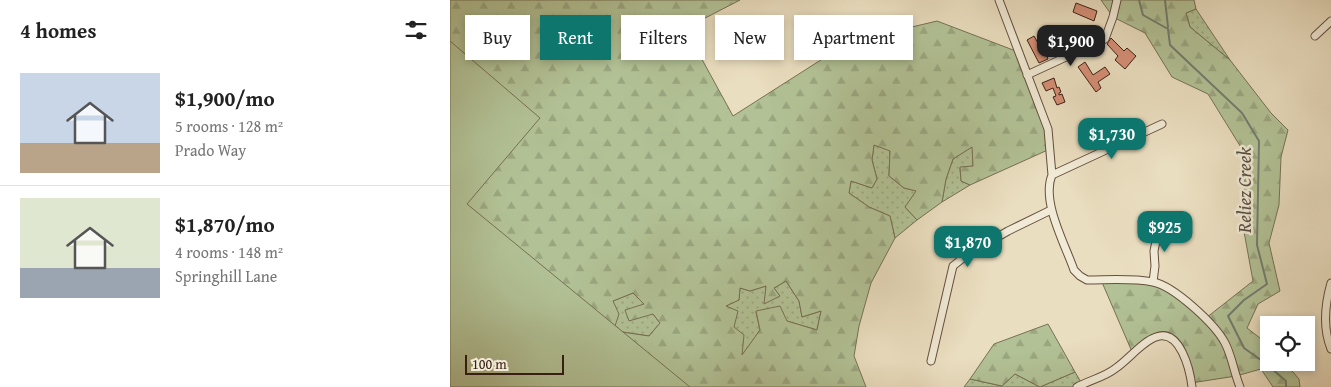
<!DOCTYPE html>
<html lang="en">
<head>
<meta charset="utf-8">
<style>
  body { margin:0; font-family:"Gentium Book Plus",serif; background:#f2f2f2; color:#222; height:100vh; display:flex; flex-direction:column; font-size:19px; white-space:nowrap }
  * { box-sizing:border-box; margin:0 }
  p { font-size:16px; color:#767676 }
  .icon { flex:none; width:28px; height:28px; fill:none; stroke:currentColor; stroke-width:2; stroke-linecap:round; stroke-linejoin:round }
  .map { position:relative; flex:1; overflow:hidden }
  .panel { display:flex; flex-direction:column; background:#fff; width:450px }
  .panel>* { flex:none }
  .guide { position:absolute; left:15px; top:15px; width:475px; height:45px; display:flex; gap:10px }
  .buttons { position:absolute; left:810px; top:316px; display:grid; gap:10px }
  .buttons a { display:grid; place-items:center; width:55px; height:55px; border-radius:0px; background:#fff; box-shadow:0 2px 8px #0003; font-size:25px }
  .scale { position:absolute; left:15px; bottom:12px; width:99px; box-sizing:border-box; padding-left:5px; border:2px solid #391f13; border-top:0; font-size:14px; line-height:18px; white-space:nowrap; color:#391f13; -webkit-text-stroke:4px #f1ead6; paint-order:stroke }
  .price { position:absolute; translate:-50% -42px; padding:0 11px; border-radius:10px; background:#0f766e; color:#fff; font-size:16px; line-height:32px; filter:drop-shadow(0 1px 2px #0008) }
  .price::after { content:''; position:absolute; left:50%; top:30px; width:15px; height:11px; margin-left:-8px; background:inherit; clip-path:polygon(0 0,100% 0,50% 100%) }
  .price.on { background:#222; color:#fff }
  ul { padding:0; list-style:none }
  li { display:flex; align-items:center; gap:15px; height:125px; padding:0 20px }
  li+li { border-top:1px solid #e0e0e0 }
  li span { display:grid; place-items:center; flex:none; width:140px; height:100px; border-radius:0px; color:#555 }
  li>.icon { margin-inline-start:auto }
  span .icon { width:60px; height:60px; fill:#fffc; stroke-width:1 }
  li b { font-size:21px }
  h2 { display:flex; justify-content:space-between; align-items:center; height:60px; padding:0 20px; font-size:21px }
  .tag { padding:0 18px; border-radius:0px; background:#fff; box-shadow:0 2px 8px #0003; font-size:18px; line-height:45px }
  .tag.on { background:#0f766e; color:#fff }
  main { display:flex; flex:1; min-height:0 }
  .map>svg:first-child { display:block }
</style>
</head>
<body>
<main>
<section class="panel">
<h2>4 homes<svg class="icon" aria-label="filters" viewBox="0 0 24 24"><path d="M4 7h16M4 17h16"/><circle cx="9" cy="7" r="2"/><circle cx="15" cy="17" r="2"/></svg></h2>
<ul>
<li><span style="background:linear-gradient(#c9d6e8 70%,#b9a48a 0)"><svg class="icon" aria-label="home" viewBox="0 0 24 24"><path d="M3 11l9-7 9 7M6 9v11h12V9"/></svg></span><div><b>$1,900/mo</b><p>5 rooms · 128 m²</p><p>Prado Way</p></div></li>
<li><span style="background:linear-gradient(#dfe7d0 70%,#9aa5b1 0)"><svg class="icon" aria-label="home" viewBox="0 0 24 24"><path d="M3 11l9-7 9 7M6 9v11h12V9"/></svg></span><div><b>$1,870/mo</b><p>4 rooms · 148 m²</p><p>Springhill Lane</p></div></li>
</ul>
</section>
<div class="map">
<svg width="881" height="387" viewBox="0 0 881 387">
  <defs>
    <pattern id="grass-dots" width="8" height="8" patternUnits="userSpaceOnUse" patternTransform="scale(1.25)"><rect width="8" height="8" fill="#b2c296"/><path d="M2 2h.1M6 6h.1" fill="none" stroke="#9aa680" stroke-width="1.8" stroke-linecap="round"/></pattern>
    <pattern id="forest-firs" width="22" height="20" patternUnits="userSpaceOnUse" patternTransform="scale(1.25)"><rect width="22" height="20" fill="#b2c296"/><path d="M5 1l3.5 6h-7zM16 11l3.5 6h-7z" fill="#9aa680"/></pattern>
  </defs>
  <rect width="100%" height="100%" fill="#eadec0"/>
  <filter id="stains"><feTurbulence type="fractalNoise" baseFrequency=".004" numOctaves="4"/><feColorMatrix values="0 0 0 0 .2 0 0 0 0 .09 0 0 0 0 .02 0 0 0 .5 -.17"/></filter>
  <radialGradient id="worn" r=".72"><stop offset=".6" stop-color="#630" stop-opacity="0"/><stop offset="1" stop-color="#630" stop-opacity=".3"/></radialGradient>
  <path fill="url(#grass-dots)" stroke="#767054" d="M746 9 780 60 740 27 736 13Z
    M221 25 232 30 243 43 222 48Z
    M424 145 440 150 439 176 454 188 467 191 455 207 467 220 445 238 440 216 419 207 399 193 401 181 422 188 427 179 422 160Z
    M523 146V166L510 168 511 181 520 185 492 202 496 179 503 159Z
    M336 281 349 301 352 317 371 311 367 330 306 312 310 330 292 356 284 327 275 306 289 300 290 288 300 291 316 286 315 303 329 295 324 288Z
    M183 293 195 304 210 323 199 336 172 332 165 326 163 301Z
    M625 372 632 384 627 387H514L520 379 552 386 565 374 590 387Z"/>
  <path fill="url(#forest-firs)" stroke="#767054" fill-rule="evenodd" d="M0 0H290L232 30 221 26 222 48 243 43 283 116 399 42 487 21 571 53 593 116 600 149 520 185 511 181 510 167 523 166 522 147 503 159 496 179 492 202 467 220 455 207 466 191 454 188 439 176 440 151 424 145 422 160 427 179 422 188 401 181 399 193 419 207 440 216 445 238 421 283 409 326 404 356 416 387H37L0 318ZM336 281 349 301 352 317 371 311 367 330 337 321 330 306 306 311 310 330 292 355 294 335 284 327 288 311 276 306 289 300 290 288 300 291 316 286 314 304 330 296 324 288ZM183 293 194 304 175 310 179 321 203 314 210 323 199 336 172 332 165 326 169 314 163 301Z
    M651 0H744L746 9 736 13 740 27 780 60 821 113 838 130 831 157 829 205 819 243 830 291 808 304 797 328 819 345V362L835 363 849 379 850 387H823L811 369 786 376 741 383 728 345 713 335 683 354 651 280 703 282 756 318 803 281 793 226 795 177 792 149 758 94 722 77 695 33 663 17Z
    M598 324 625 372 590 387 565 374 552 386 520 379 544 344Z"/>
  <path fill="#b2c296" stroke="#767054" d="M0 41 90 118 17 204 240 387H0Z"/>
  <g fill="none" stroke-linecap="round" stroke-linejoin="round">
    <path stroke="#727d71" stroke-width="2" d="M689 0 693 15 718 29 720 45 792 113 809 141 807 245 817 284 794 300 778 316 794 348 815 363 836 381V387
      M715 0 718 27"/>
  </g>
  <path fill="#d58e76" stroke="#391f13" d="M626 3 647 11 644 21 623 12Z
    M584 36 588 43 596 40 602 50 596 54 598 59 589 63 577 40Z
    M661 38 674 51 677 48 686 56 675 69 665 60 668 56 657 44Z
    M635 62 643 75 655 67 660 74 648 82 651 88 646 92 628 67Z
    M604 78 607 88 609 87 611 92 609 93V95L612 94 615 102 607 105 603 97 606 96 603 88 596 91 592 83Z"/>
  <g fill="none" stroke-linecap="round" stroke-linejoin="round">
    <defs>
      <path id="minor" d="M549 0 598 129 602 175C591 201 615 244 624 270L630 276 637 280C658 280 682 278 703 282 724 286 765 324 775 343 782 356 784 373 790 387
        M865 36 881 21
        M577 75 655 39 663 17 667 0
        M602 175 712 124
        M703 282 705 266 704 251 706 241 724 225 737 227
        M881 283C875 304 873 329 881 349
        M481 361 503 266 518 254 558 231 601 210
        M627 387C640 380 655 377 666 368 678 360 693 341 706 337 730 328 740 370 742 387"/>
    </defs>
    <use href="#minor" stroke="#654f3e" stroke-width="9"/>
    <use href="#minor" stroke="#f1ead6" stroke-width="7"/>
  </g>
  <g text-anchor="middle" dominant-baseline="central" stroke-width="5" stroke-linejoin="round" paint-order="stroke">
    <g font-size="19" font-style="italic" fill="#564e42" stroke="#f1ead6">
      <text transform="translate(794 190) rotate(-90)">Reliez Creek</text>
    </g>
  </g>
  <rect width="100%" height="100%" filter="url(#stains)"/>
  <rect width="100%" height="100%" fill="url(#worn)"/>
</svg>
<div class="buttons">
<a><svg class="icon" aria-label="locate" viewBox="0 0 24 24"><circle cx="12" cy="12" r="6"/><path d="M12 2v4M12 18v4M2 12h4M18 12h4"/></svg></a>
</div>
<div class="scale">100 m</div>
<b class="price on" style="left:621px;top:67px">$1,900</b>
<b class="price" style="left:662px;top:160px">$1,730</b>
<b class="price" style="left:715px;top:253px">$925</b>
<b class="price" style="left:518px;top:268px">$1,870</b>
<div class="guide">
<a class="tag">Buy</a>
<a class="tag on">Rent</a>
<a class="tag">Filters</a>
<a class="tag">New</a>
<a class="tag">Apartment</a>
</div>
</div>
</main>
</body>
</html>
